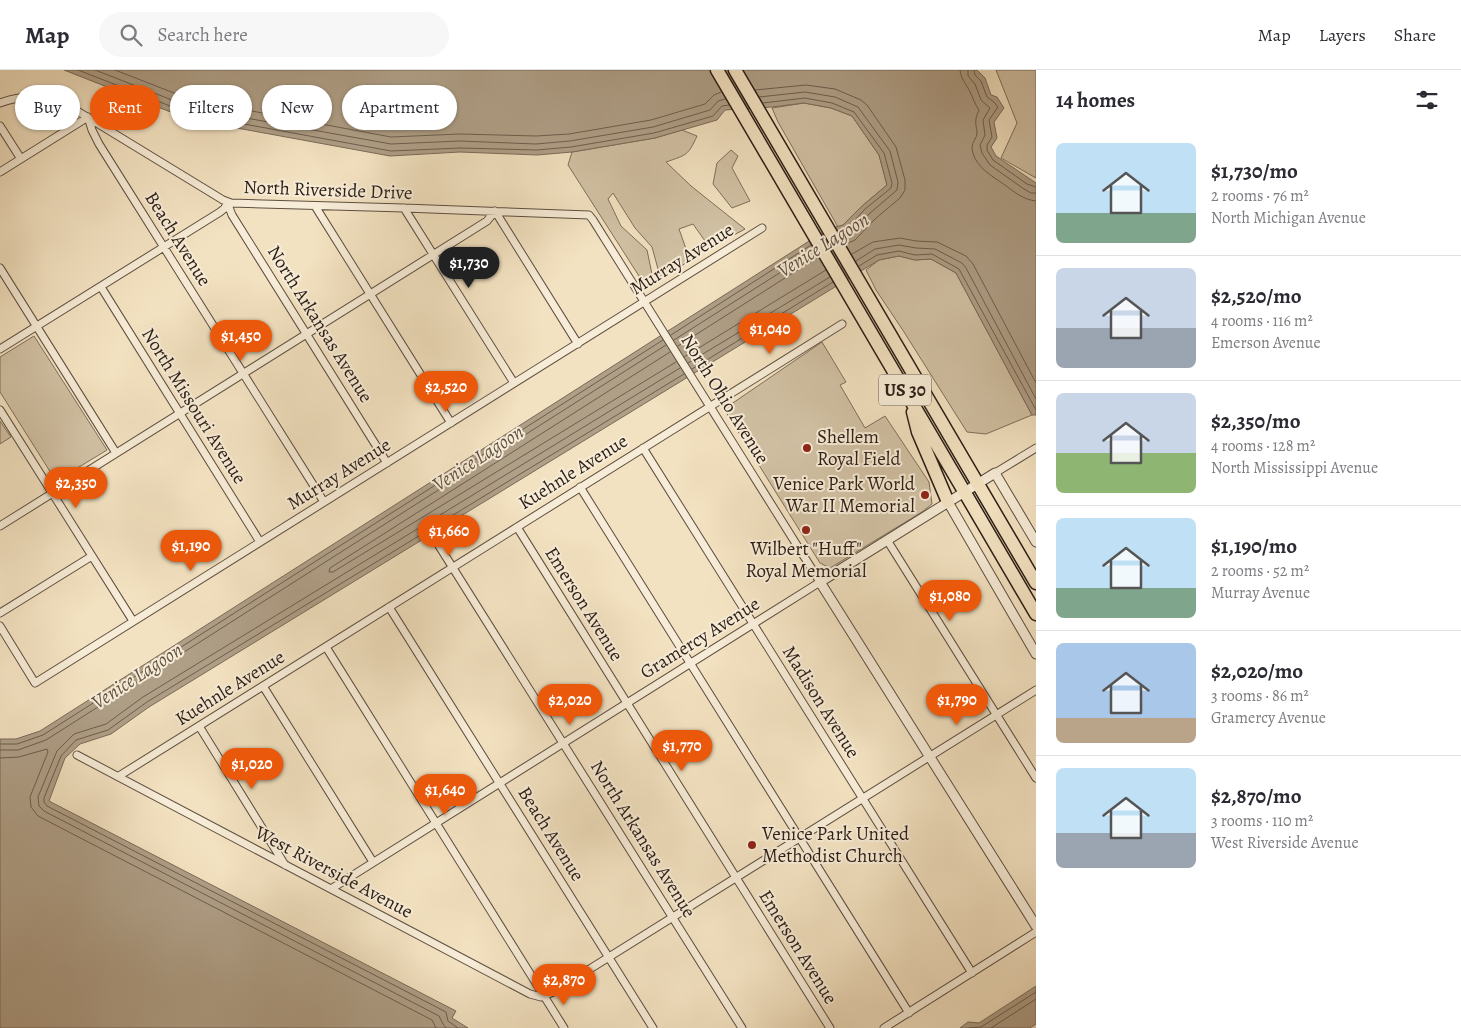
<!DOCTYPE html>
<html lang="en">
<head>
<meta charset="utf-8">
<style>
  body { margin:0; font-family:Alegreya,serif; background:#f7f7f7; color:#2b2b33; height:100vh; display:flex; flex-direction:column; font-size:19px; white-space:nowrap }
  * { box-sizing:border-box; margin:0 }
  p { font-size:16px; color:#7c7c81 }
  .icon { flex:none; width:28px; height:28px; fill:none; stroke:currentColor; stroke-width:2; stroke-linecap:round; stroke-linejoin:round }
  .map { position:relative; flex:1; overflow:hidden }
  .side { display:flex; flex-direction:column; background:#fff; width:425px }
  .side>* { flex:none }
  .hud { position:absolute; left:15px; top:15px; width:475px; height:45px; display:flex; gap:10px }
  .price { position:absolute; translate:-50% -42px; padding:0 11px; border-radius:18px; background:#ea580c; color:#fff; font-size:16px; line-height:32px; filter:drop-shadow(0 1px 2px #0008) }
  .price::after { content:''; position:absolute; left:50%; top:30px; width:15px; height:11px; margin-left:-8px; background:inherit; clip-path:polygon(0 0,100% 0,50% 100%) }
  .price.current { background:#222; color:#fff }
  ul { padding:0; list-style:none }
  li { display:flex; align-items:center; gap:15px; height:125px; padding:0 20px }
  li+li { border-top:1px solid #e1e1e2 }
  li span { display:grid; place-items:center; flex:none; width:140px; height:100px; border-radius:8px; color:#555 }
  li>.icon { margin-inline-start:auto }
  span .icon { width:60px; height:60px; fill:#fffc; stroke-width:1 }
  li b { font-size:21px }
  h2 { display:flex; justify-content:space-between; align-items:center; height:60px; padding:0 20px; font-size:21px }
  .tag { padding:0 18px; border-radius:22px; background:#fff; box-shadow:0 1px 4px #0004; font-size:18px; line-height:45px }
  .tag.current { background:#ea580c; color:#fff }
  header { display:flex; align-items:center; gap:30px; box-sizing:border-box; height:70px; padding:0 25px; background:#fff; border-bottom:1px solid #e1e1e2 }
  header strong { font-size:24px }
  nav { display:flex; gap:28px; margin-inline-start:auto; font-size:18px }
  .search { width:350px; height:45px; background:#f7f7f7; display:flex; align-items:center; gap:12px; box-sizing:border-box; padding:0 18px; border-radius:28px; color:#7c7c81; font-size:19px }
  main { display:flex; flex:1; min-height:0 }
  .map>svg:first-child { display:block }
</style>
</head>
<body>
<header>
<strong>Map</strong>
<div class="search"><svg class="icon" aria-label="search" viewBox="0 0 24 24"><circle cx="10" cy="10" r="6"/><path d="M15 15l6 6"/></svg>Search here</div>
<nav><a>Map</a><a>Layers</a><a>Share</a></nav>
</header>
<main>
<div class="map">
<svg width="1036" height="958" viewBox="0 0 1036 958">
  <rect width="100%" height="100%" fill="#f3e2c1"/>
  <filter id="stains"><feTurbulence type="fractalNoise" baseFrequency=".004" numOctaves="4"/><feColorMatrix values="0 0 0 0 .2 0 0 0 0 .09 0 0 0 0 .02 0 0 0 .5 -.17"/></filter>
  <radialGradient id="worn" r=".72"><stop offset=".6" stop-color="#630" stop-opacity="0"/><stop offset="1" stop-color="#630" stop-opacity=".3"/></radialGradient>
  <path fill="#d1c1a4" stroke="#7e6f5c" d="M996 0H1036V108L1001 88 1017 53Z
    M804 33 831 38 852 46 879 85 887 115 862 136 843 155 838 157 778 52 772 38Z
    M682 60 697 66C688 86 686 85 666 92L691 116 745 159 710 178 693 154 679 159 690 190 661 210 652 177 635 158 613 123 608 129 621 156 647 180 653 209 646 217 568 95 572 82 655 68Z
    M731 80 738 86 732 98 750 131 732 138 713 114 717 93Z
    M899 186 915 190 931 189 956 203 1032 345 986 364 967 362 904 262 876 220 866 200 879 190Z
    M34 266 107 380 56 411 0 322V287Z
    M822 272 846 312 840 315 865 358 885 346 929 412 932 434 922 442 830 498 820 493 724 339Z
    M0 351 11 367 0 374Z"/>
  <path fill="#af9f87" stroke="#7a6b59" d="M64 0H977L985 8 991 25 997 27 1004 38 994 52 997 68 991 77 996 86 1036 113V345H1032L956 203 931 189 915 190 899 186 879 190 149 637 111 664 80 674 65 688 49 731 456 941 452 948 468 958H0V669H16L40 661 828 159 843 155 862 136 887 115 879 85 852 46 831 38 804 33 772 37 725 40 717 50 655 68 572 82 537 85 460 82 390 86 204 52 168 41Z
    M1036 916V954L1030 958H960L968 952 979 953Z"/>
  <g fill="none" stroke-linecap="round" stroke-linejoin="round">
    <path stroke="#6d5e4e" stroke-width="1" d="M78 0 170 36 206 47 391 81 460 78 537 80 571 77 654 63 713 46 722 36 729 35
      M95 0 172 30 207 41 391 74 460 71 536 74 570 71 653 57 710 40 718 31 725 29
      M115 0 174 23 209 33 391 67 460 64 536 66 569 64 651 50 705 34 714 25 721 22
      M960 0C961 9 965 12 969 20 973 27 974 33 979 40 977 45 975 49 976 55 976 57 977 60 977 63 977 68 972 72 972 77 973 96 992 106 1005 115 1014 122 1024 130 1036 131
      M968 0V6L975 14 981 30 990 38 983 50 985 65 980 75 982 83 990 95 1024 119 1031 123H1036
      M974 0 975 5 981 11 987 27 994 32 998 37 989 50 992 67 987 75V80L993 90 1027 114 1036 117
      M755 20 806 15 835 19 861 30 867 35 896 77 905 110V120L900 128 875 149 855 170 846 174
      M759 27 805 22 835 27 858 37 890 81 898 112 897 120 869 144 851 164 842 167
      M763 33 805 28 832 33 854 42 884 83 892 113 891 118 865 139 847 159 839 162
      M852 184 873 172 900 168 916 171 937 172 966 186 973 194 1036 313
      M856 191 875 179 899 175 916 178 935 179 962 193 966 198 1036 329
      M859 196 877 185 899 181 915 185 932 184 959 199 1036 340
      M671 265 811 175
      M674 270 814 181
      M678 276 818 187
      M670 282 330 498 329 502H333L676 292
      M684 287 826 200
      M688 293 830 207
      M692 299 833 212
      M0 674H17L43 665 663 270
      M0 680H18L46 670 666 275
      M0 688 19 687 47 679 48 682 30 727 31 737 38 746 432 950 436 958
      M446 958 443 954 439 946 44 741 39 736 38 727 57 681 74 664 106 654 143 627 680 298
      M458 958 448 951 446 942 47 736 44 732V728L61 686 76 670 108 660 147 632 684 304
      M969 958 981 957 1036 922
      M991 958 1036 929"/>
    <defs>
      <path id="minor" d="M0 33C21 25 42 25 64 33L223 130 231 133 404 138 589 145 593 150 820 512 331 819
        M0 56 21 89
        M0 102 88 47 92 60 99 74 324 432
        M227 132 232 145 387 393
        M315 136 451 353
        M404 138 514 313
        M0 198 116 383
        M101 217 260 472
        M0 279 220 142 225 138 227 132
        M0 340 133 551
        M643 378 972 903
        M995 403 1036 378
        M580 417 909 943
        M0 456 479 156 487 151 495 141 578 274
        M517 457 830 958
        M887 470 1036 708
        M436 471 742 958
        M389 537 653 958
        M0 543 92 486
        M0 556 35 613 762 158
        M326 577 564 958
        M263 616 373 792
        M199 656 285 795
        M77 685 530 924 541 927 553 922 1036 620
        M119 706 842 254
        M884 958 1036 862"/>
      <path id="tertiary" d="M948 432 1036 584
        M1036 472 995 403 820 512 1036 856"/>
      <path id="trunk" d="M717 0 1036 544
        M735 0 1036 513
        M913 342 918 362 948 432"/>
    </defs>
    <use href="#minor" stroke="#5d4e40" stroke-width="9"/>
    <use href="#tertiary" stroke="#5d4e40" stroke-width="11"/>
    <use href="#trunk" stroke="#2b1d15" stroke-width="15"/>
    <use href="#minor" stroke="#f7ecd7" stroke-width="7"/>
    <use href="#tertiary" stroke="#f7ecd7" stroke-width="9"/>
    <use href="#trunk" stroke="#f3e2c1" stroke-width="12"/>
  </g>
  <g fill="#8f2418" stroke="#f7ecd7" stroke-width="2">
    <circle cx="807" cy="378" r="5"/>
    <circle cx="925" cy="425" r="5"/>
    <circle cx="806" cy="460" r="5"/>
    <circle cx="752" cy="775" r="5"/>
  </g>
  <g text-anchor="middle" dominant-baseline="central" stroke-width="4" stroke-linejoin="round" paint-order="stroke">
    <rect fill="#f7ecd7" stroke="#685b4f" stroke-width="1" x="879" y="304.5" width="52" height="31" rx="4"/>
    <g font-size="18" font-weight="bold" fill="#2b1d15">
      <text x="905" y="320">US 30</text>
    </g>
    <g font-size="19" fill="#2b1d15" stroke="#f7ecd7">
      <text transform="translate(328 120) rotate(2)">North Riverside Drive</text>
      <text transform="translate(178 169) rotate(58)">Beach Avenue</text>
      <text transform="translate(682 189) rotate(-32)">Murray Avenue</text>
      <text transform="translate(320 254) rotate(58)">North Arkansas Avenue</text>
      <text transform="translate(725 329) rotate(58)">North Ohio Avenue</text>
      <text transform="translate(194 336) rotate(58)">North Missouri Avenue</text>
      <text transform="translate(573 402) rotate(-32)">Kuehnle Avenue</text>
      <text transform="translate(339 404) rotate(-32)">Murray Avenue</text>
      <text transform="translate(584 534) rotate(58)">Emerson Avenue</text>
      <text transform="translate(700 568) rotate(-32)">Gramercy Avenue</text>
      <text transform="translate(230 618) rotate(-32)">Kuehnle Avenue</text>
      <text transform="translate(821 632) rotate(58)">Madison Avenue</text>
      <text transform="translate(551 764) rotate(58)">Beach Avenue</text>
      <text transform="translate(643 769) rotate(58)">North Arkansas Avenue</text>
      <text transform="translate(334 802) rotate(28)">West Riverside Avenue</text>
      <text transform="translate(798 877) rotate(58)">Emerson Avenue</text>
    </g>
    <g font-size="19" fill="#2b1d15" stroke="#f7ecd7" text-anchor="start">
      <text x="817" y="367">Shellem<tspan x="817" dy="22">Royal Field</tspan></text>
      <text x="915" y="414" text-anchor="end">Venice Park World<tspan x="915" dy="22">War II Memorial</tspan></text>
      <text x="806" y="479" text-anchor="middle">Wilbert "Huff"<tspan x="806" dy="22">Royal Memorial</tspan></text>
      <text x="762" y="764">Venice Park United<tspan x="762" dy="22">Methodist Church</tspan></text>
    </g>
    <g font-size="20" font-style="italic" fill="#605143" stroke="#f7ecd7">
      <text transform="translate(823 175) rotate(-32)">Venice Lagoon</text>
      <text transform="translate(478 388) rotate(-33)">Venice Lagoon</text>
      <text transform="translate(137 606) rotate(-33)">Venice Lagoon</text>
    </g>
  </g>
  <rect width="100%" height="100%" filter="url(#stains)"/>
  <rect width="100%" height="100%" fill="url(#worn)"/>
</svg>
<b class="price current" style="left:469px;top:219px">$1,730</b>
<b class="price" style="left:770px;top:285px">$1,040</b>
<b class="price" style="left:241px;top:292px">$1,450</b>
<b class="price" style="left:446px;top:343px">$2,520</b>
<b class="price" style="left:76px;top:439px">$2,350</b>
<b class="price" style="left:449px;top:487px">$1,660</b>
<b class="price" style="left:191px;top:502px">$1,190</b>
<b class="price" style="left:950px;top:552px">$1,080</b>
<b class="price" style="left:570px;top:656px">$2,020</b>
<b class="price" style="left:957px;top:656px">$1,790</b>
<b class="price" style="left:682px;top:702px">$1,770</b>
<b class="price" style="left:252px;top:720px">$1,020</b>
<b class="price" style="left:445px;top:746px">$1,640</b>
<b class="price" style="left:564px;top:936px">$2,870</b>
<div class="hud">
<a class="tag">Buy</a>
<a class="tag current">Rent</a>
<a class="tag">Filters</a>
<a class="tag">New</a>
<a class="tag">Apartment</a>
</div>
</div>
<section class="side">
<h2>14 homes<svg class="icon" aria-label="filters" viewBox="0 0 24 24"><path d="M4 7h16M4 17h16"/><circle cx="9" cy="7" r="2"/><circle cx="15" cy="17" r="2"/></svg></h2>
<ul>
<li><span style="background:linear-gradient(#bfe0f5 70%,#7fa58c 0)"><svg class="icon" aria-label="home" viewBox="0 0 24 24"><path d="M3 11l9-7 9 7M6 9v11h12V9"/></svg></span><div><b>$1,730/mo</b><p>2 rooms · 76 m²</p><p>North Michigan Avenue</p></div></li>
<li><span style="background:linear-gradient(#c9d6e8 60%,#9aa5b1 0)"><svg class="icon" aria-label="home" viewBox="0 0 24 24"><path d="M3 11l9-7 9 7M6 9v11h12V9"/></svg></span><div><b>$2,520/mo</b><p>4 rooms · 116 m²</p><p>Emerson Avenue</p></div></li>
<li><span style="background:linear-gradient(#c9d6e8 60%,#8fb573 0)"><svg class="icon" aria-label="home" viewBox="0 0 24 24"><path d="M3 11l9-7 9 7M6 9v11h12V9"/></svg></span><div><b>$2,350/mo</b><p>4 rooms · 128 m²</p><p>North Mississippi Avenue</p></div></li>
<li><span style="background:linear-gradient(#bfe0f5 70%,#7fa58c 0)"><svg class="icon" aria-label="home" viewBox="0 0 24 24"><path d="M3 11l9-7 9 7M6 9v11h12V9"/></svg></span><div><b>$1,190/mo</b><p>2 rooms · 52 m²</p><p>Murray Avenue</p></div></li>
<li><span style="background:linear-gradient(#a9c7e8 75%,#b9a48a 0)"><svg class="icon" aria-label="home" viewBox="0 0 24 24"><path d="M3 11l9-7 9 7M6 9v11h12V9"/></svg></span><div><b>$2,020/mo</b><p>3 rooms · 86 m²</p><p>Gramercy Avenue</p></div></li>
<li><span style="background:linear-gradient(#bfe0f5 65%,#9aa5b1 0)"><svg class="icon" aria-label="home" viewBox="0 0 24 24"><path d="M3 11l9-7 9 7M6 9v11h12V9"/></svg></span><div><b>$2,870/mo</b><p>3 rooms · 110 m²</p><p>West Riverside Avenue</p></div></li>
</ul>
</section>
</main>
</body>
</html>
